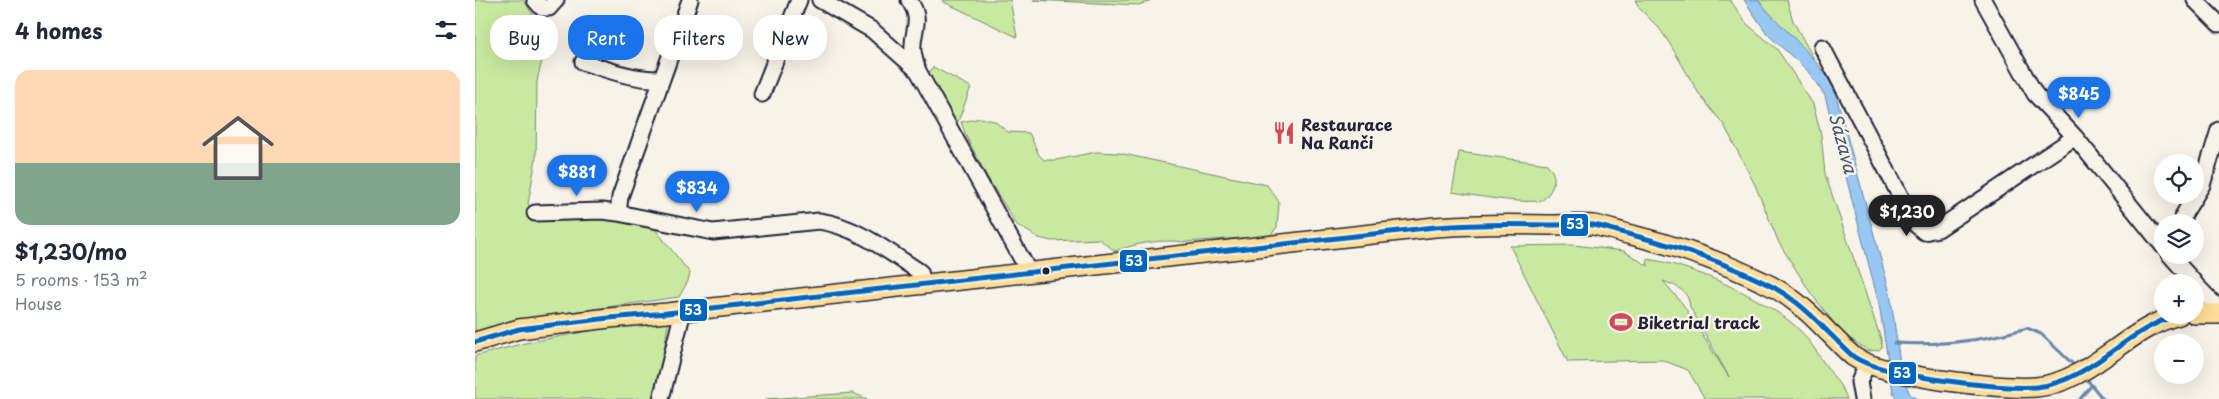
<!DOCTYPE html>
<html lang="en">
<head>
<meta charset="utf-8">
<style>
  body { margin:0; font-family:"Playpen Sans",sans-serif; background:#f6f6f7; color:#1f2937; height:100vh; display:flex; flex-direction:column; font-size:19px; white-space:nowrap }
  * { box-sizing:border-box; margin:0 }
  p { font-size:16px; color:#747a83 }
  .icon { flex:none; width:28px; height:28px; fill:none; stroke:currentColor; stroke-width:2; stroke-linecap:round; stroke-linejoin:round }
  .map { position:relative; flex:1; overflow:hidden }
  .panel { display:flex; flex-direction:column; background:#fff; width:475px }
  .panel>* { flex:none }
  .hud { position:absolute; left:15px; top:15px; width:475px; height:45px; display:flex; gap:10px }
  .tools { position:absolute; left:1679px; top:154px; display:grid; gap:10px }
  .tools a { display:grid; place-items:center; width:50px; height:50px; border-radius:50%; background:#fff; box-shadow:0 5px 20px #0002; font-size:25px }
  .price { position:absolute; translate:-50% -42px; padding:0 11px; border-radius:18px; background:#1a73e8; color:#fff; font-size:16px; line-height:32px; filter:drop-shadow(0 1px 2px #0008) }
  .price::after { content:''; position:absolute; left:50%; top:30px; width:15px; height:11px; margin-left:-8px; background:inherit; clip-path:polygon(0 0,100% 0,50% 100%) }
  .price.current { background:#222; color:#fff }
  ul { padding:0; list-style:none }
  li { display:grid; align-content:center; gap:10px; height:265px; padding:0 15px }
  li+li { border-top:1px solid #e0e1e3 }
  li span { display:grid; place-items:center; height:155px; border-radius:15px; color:#555 }
  li>.icon { margin-inline-start:auto }
  span .icon { width:90px; height:90px; fill:#fffc; stroke-width:1 }
  li b { font-size:21px }
  h2 { display:flex; justify-content:space-between; align-items:center; height:60px; padding:0 15px; font-size:21px }
  .tag { padding:0 18px; border-radius:20px; background:#fff; box-shadow:0 5px 20px #0002; font-size:18px; line-height:45px }
  .tag.current { background:#1a73e8; color:#fff }
  main { display:flex; flex:1; min-height:0 }
  .map>svg:first-child { display:block }
</style>
</head>
<body>
<main>
<section class="panel">
<h2>4 homes<svg class="icon" aria-label="filters" viewBox="0 0 24 24"><path d="M4 7h16M4 17h16"/><circle cx="9" cy="7" r="2"/><circle cx="15" cy="17" r="2"/></svg></h2>
<ul>
<li><span style="background:linear-gradient(#ffd9b3 60%,#7fa58c 0)"><svg class="icon" aria-label="home" viewBox="0 0 24 24"><path d="M3 11l9-7 9 7M6 9v11h12V9"/></svg></span><div><b>$1,230/mo</b><p>5 rooms · 153 m²</p><p>House</p></div></li>
</ul>
</section>
<div class="map">
<svg width="1744" height="399" viewBox="0 0 1744 399">
  <rect width="100%" height="100%" fill="#f7f3e8"/>
  <filter id="ink" filterUnits="userSpaceOnUse"><feTurbulence type="fractalNoise" baseFrequency=".02" numOctaves="2"/><feDisplacementMap in="SourceGraphic" scale="10" xChannelSelector="R" yChannelSelector="G"/><feConvolveMatrix kernelMatrix="1 2 1 2 8 2 1 2 1" color-interpolation-filters="sRGB"/></filter>
  <g filter="url(#ink)">
    <path fill="#c9e9a1" stroke="#76866e" fill-rule="evenodd" d="M0 0H49L72 39 62 81 61 158 53 204 63 216 116 212 176 224 215 273 213 281 204 297 38 320 0 332Z
      M468 0H535L542 37 469 2Z
      M558 0H676L664 5Z
      M1160 0H1255L1272 24 1302 49 1338 104 1346 135 1350 174 1406 339 1407 347 1404 350 1394 351 1368 334 1337 295 1304 243 1280 185 1249 125 1224 94 1195 44 1184 28 1165 9Z
      M1283 0H1312L1318 21 1340 61 1302 23Z
      M458 67 496 87 481 127 451 77Z
      M506 118 519 121 533 132 554 133 564 155 569 160H581L621 152 644 153 792 185 804 202 802 227 795 236 710 242C685 239 663 243 640 251L624 239 577 241 564 238 542 225 512 177 492 138 486 122Z
      M984 152 1072 164C1079 173 1081 177 1077 188 1075 192 1071 198 1067 200 1051 205 996 195 977 192Z
      M1099 245 1149 251 1173 266 1172 259C1216 265 1284 296 1318 324 1333 336 1343 355 1354 370 1360 379 1369 389 1372 399H1230L1213 370 1187 360 1093 362 1035 246ZM1188 281C1203 287 1213 290 1215 307L1254 377 1207 303Z
      M194 316 182 399H0V356L50 343Z
      M378 393 392 399H291Z"/>
    <path fill="#98c7f3" stroke="#6985a9" d="M1269 0H1283C1308 30 1340 54 1359 88L1415 293 1427 377 1435 394 1442 399H1422L1418 392 1404 304 1350 96 1332 70 1293 35Z"/>
    <g fill="none" stroke-linecap="round" stroke-linejoin="round">
      <path stroke="#6985a9" stroke-width="3" d="M1419 343C1465 346 1508 341 1552 328L1566 334 1602 368
        M1609 376 1628 399
        M1605 399 1616 386"/>
      <defs>
        <path id="minor" d="M60 0 67 8H74L81 0
          M215 0 145 197 143 213 238 232 344 221C381 226 414 252 445 272L449 285
          M345 0 397 30 443 71
          M434 0C449 22 436 30 438 51 439 58 441 65 443 71L554 272
          M1508 0 1560 94 1600 137 1688 246
          M1720 0 1744 24
          M1347 47 1440 224 1449 232 1463 229 1600 137
          M108 62C133 70 159 80 187 79
          M287 94 324 0
          M60 213 127 211 143 213
          M1707 222 1709 214 1727 185 1744 130
          M1695 255 1719 282
          M1720 284 1744 309
          M186 399 208 311
          M1387 399 1384 382 1392 364"/>
        <path id="major" d="M1720 314H1744
          M0 342 44 329 134 318 192 313 960 227C998 224 1035 224 1073 225 1088 225 1103 224 1118 225 1131 227 1144 232 1157 235 1201 246 1245 261 1286 281 1313 293 1333 311 1353 332 1362 340 1370 350 1379 357 1407 376 1526 390 1561 387 1616 382 1651 328 1704 315"/>
      </defs>
      <use href="#minor" stroke="#22223b" stroke-width="19"/>
      <use href="#major" stroke="#22223b" stroke-width="22"/>
      <use href="#minor" stroke="#f7f3e8" stroke-width="15"/>
      <use href="#major" stroke="#fedd96" stroke-width="19"/>
      <defs>
        <path id="bus-1" d="M0 342 44 329 134 318 192 313 960 227C998 224 1035 224 1073 225 1088 225 1103 224 1118 225 1131 227 1144 232 1157 235 1201 246 1245 261 1286 281 1313 293 1333 311 1353 332 1362 340 1370 350 1379 357 1407 376 1526 390 1561 387 1616 382 1651 328 1704 315"/>
      </defs>
      <use href="#bus-1" stroke="#f7f3e8" stroke-width="9"/>
      <use href="#bus-1" stroke="#0065bd" stroke-width="5"/>
    </g>
  </g>
  <defs>
    <symbol id="restaurant-bare" viewBox="-9 -9 18 18"><path d="M-5-6h1v4h1v-4h1v4h1v-4h1v5L-1.5 .5V6h-2V.5L-5-1ZM5-6V6H3V1.5H1.5Q1.5-4 5-6Z" fill="#d1495b" stroke="#f7f3e8" stroke-width="2.5" paint-order="stroke"/></symbol>
    <symbol id="stadium-bare" viewBox="-9 -9 18 18"><path d="M0-5a6.5 5 0 1 0 0 10a6.5 5 0 1 0 0-10ZM-3.5-1.8h7v3.6h-7Z" fill="#d1495b" stroke="#f7f3e8" stroke-width="2.5" paint-order="stroke"/></symbol>
  </defs>
  <g fill-rule="evenodd">
    <use href="#restaurant-bare" x="793" y="117" width="32" height="32"/>
    <use href="#stadium-bare" x="1130" y="306" width="32" height="32"/>
  </g>
  <circle fill="#22223b" stroke="#f7f3e8" stroke-width="2" cx="571" cy="271" r="4.5"/>
  <g text-anchor="middle" dominant-baseline="central" stroke-width="5" stroke-linejoin="round" paint-order="stroke">
    <g font-size="16" font-weight="bold" fill="#22223b" stroke="#f7f3e8" text-anchor="start">
      <text x="826" y="124">Restaurace<tspan x="826" dy="18">Na Ranči</tspan></text>
      <text x="1162" y="322">Biketrial track</text>
    </g>
    <g font-size="18" font-style="italic" fill="#455472" stroke="#f7f3e8">
      <text transform="translate(1369 143) rotate(75)">Sázava</text>
    </g>
  </g>
  <g stroke="#f7f3e8" stroke-width="2">
    <rect x="1085" y="213" width="29" height="24" rx="5" fill="#0065bd"/>
    <rect x="644" y="249" width="29" height="24" rx="5" fill="#0065bd"/>
    <rect x="204" y="298" width="29" height="24" rx="5" fill="#0065bd"/>
    <rect x="1413" y="361" width="29" height="24" rx="5" fill="#0065bd"/>
  </g>
  <g font-size="14" text-anchor="middle" font-weight="bold" fill="#fff">
    <text x="1100" y="229">53</text>
    <text x="659" y="266">53</text>
    <text x="218" y="315">53</text>
    <text x="1427" y="378">53</text>
  </g>
</svg>
<div class="tools">
<a><svg class="icon" aria-label="locate" viewBox="0 0 24 24"><circle cx="12" cy="12" r="6"/><path d="M12 2v4M12 18v4M2 12h4M18 12h4"/></svg></a>
<a><svg class="icon" aria-label="layers" viewBox="0 0 24 24"><path d="M12 4l9 5-9 5-9-5zM3 14l9 5 9-5"/></svg></a>
<a>+</a>
<a>−</a>
</div>
<b class="price" style="left:1604px;top:119px">$845</b>
<b class="price" style="left:102px;top:197px">$881</b>
<b class="price" style="left:222px;top:213px">$834</b>
<b class="price current" style="left:1432px;top:237px">$1,230</b>
<div class="hud">
<a class="tag">Buy</a>
<a class="tag current">Rent</a>
<a class="tag">Filters</a>
<a class="tag">New</a>
</div>
</div>
</main>
</body>
</html>
